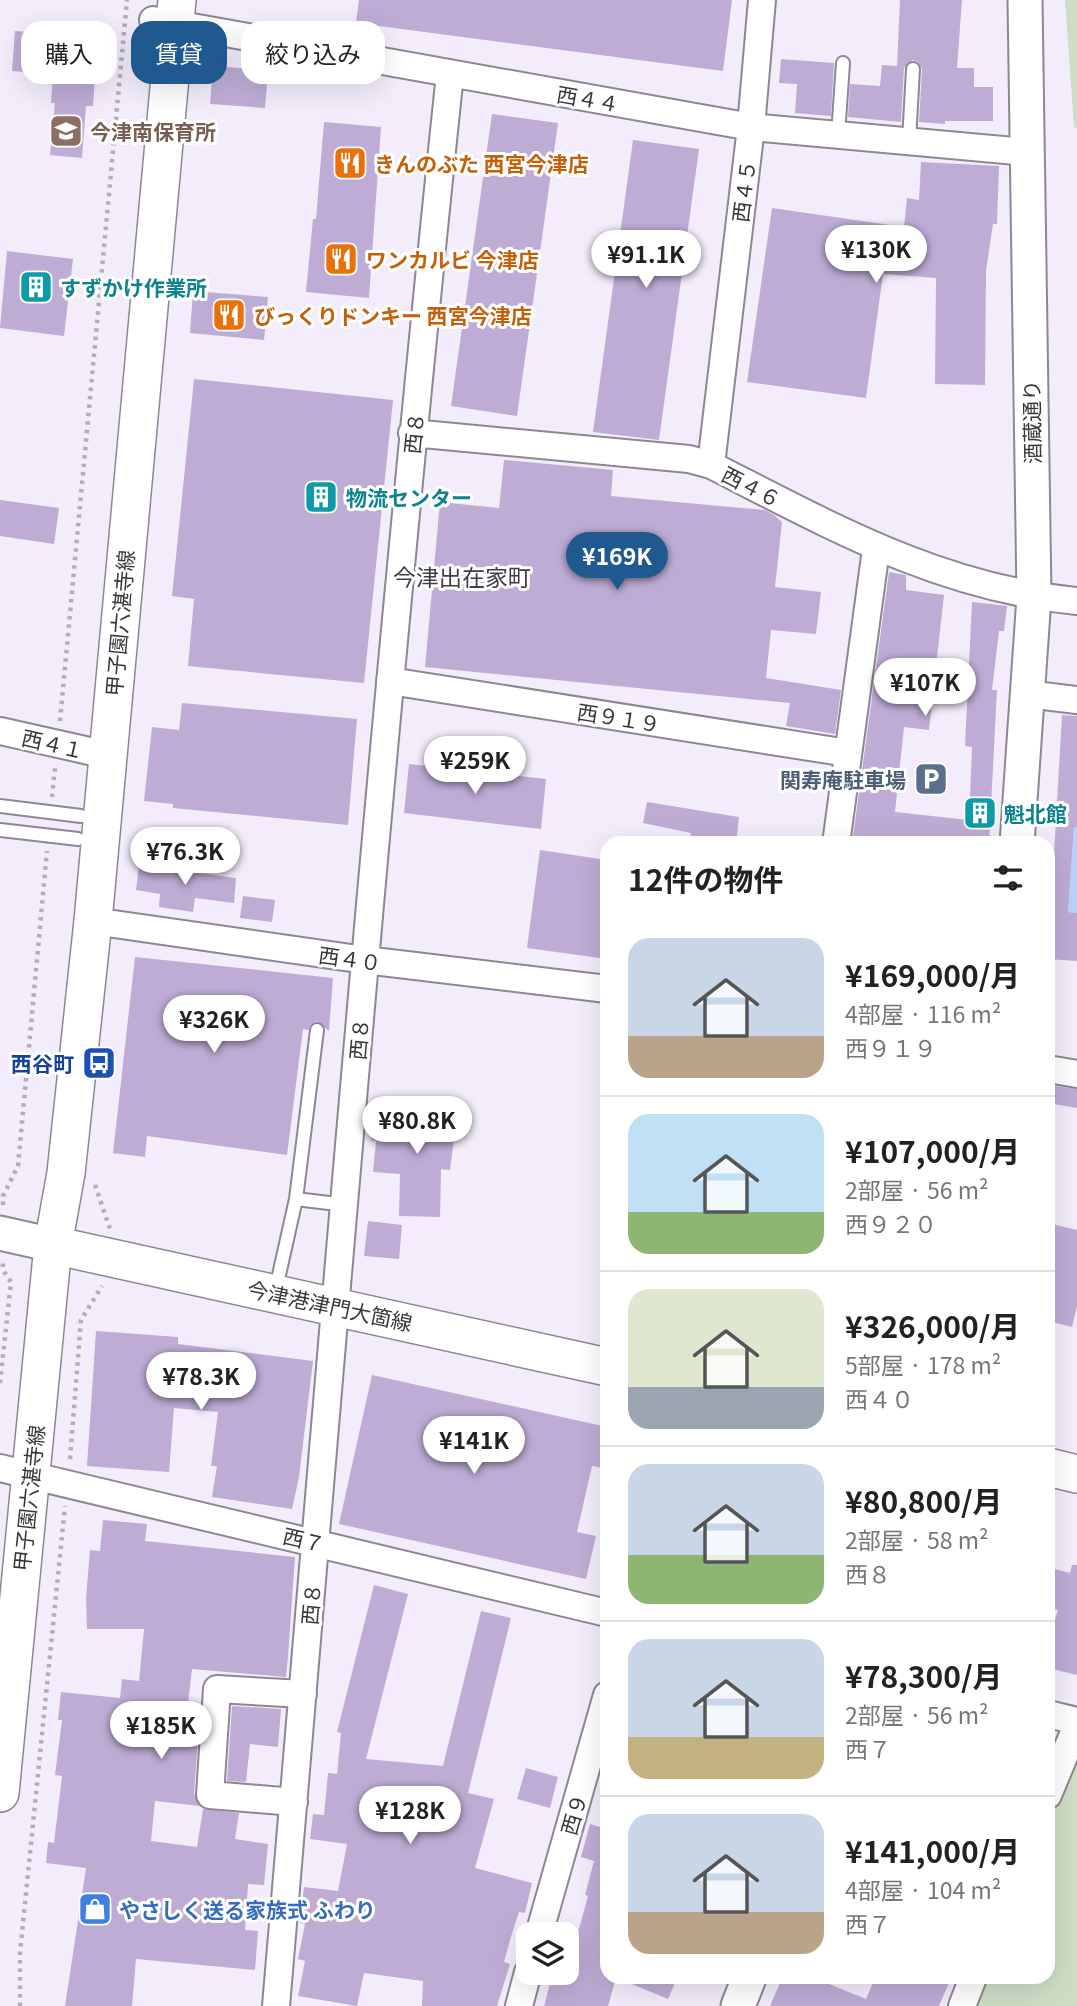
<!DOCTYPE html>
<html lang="ja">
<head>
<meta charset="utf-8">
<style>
  body { margin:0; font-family:Georgia,"Noto Sans JP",serif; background:#f2f2f2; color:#222; height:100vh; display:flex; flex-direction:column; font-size:26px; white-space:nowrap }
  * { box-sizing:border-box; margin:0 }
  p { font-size:23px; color:#767676 }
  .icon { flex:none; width:38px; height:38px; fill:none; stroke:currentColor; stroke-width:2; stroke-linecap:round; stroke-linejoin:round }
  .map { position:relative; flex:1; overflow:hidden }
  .panel { position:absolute; left:600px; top:836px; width:455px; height:1148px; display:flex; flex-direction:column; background:#fff; border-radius:21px; box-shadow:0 7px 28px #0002 }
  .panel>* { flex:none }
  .top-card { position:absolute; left:21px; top:21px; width:474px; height:63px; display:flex; gap:14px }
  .buttons { position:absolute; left:516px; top:1922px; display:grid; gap:14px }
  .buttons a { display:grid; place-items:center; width:63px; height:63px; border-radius:14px; background:#fff; box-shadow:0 7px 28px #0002; font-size:35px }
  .price { position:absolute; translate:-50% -60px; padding:0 16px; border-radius:24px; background:#fff; color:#222; font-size:23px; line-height:46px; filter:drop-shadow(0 2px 4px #0008) }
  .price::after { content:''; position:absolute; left:50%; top:42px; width:21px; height:16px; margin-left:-10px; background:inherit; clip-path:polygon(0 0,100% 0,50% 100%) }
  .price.on { background:#1f5990; color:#fff }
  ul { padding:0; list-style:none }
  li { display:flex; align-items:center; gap:21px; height:175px; padding:0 28px }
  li+li { border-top:2px solid #e0e0e0 }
  li span { display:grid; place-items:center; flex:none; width:196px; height:140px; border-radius:21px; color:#555 }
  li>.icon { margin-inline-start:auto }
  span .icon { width:84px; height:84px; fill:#fffc; stroke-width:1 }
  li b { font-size:30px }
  h2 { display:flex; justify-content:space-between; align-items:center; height:84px; padding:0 28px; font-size:30px }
  .pill { padding:0 24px; border-radius:21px; background:#fff; box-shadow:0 7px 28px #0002; font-size:24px; line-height:63px }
  .pill.on { background:#1f5990; color:#fff }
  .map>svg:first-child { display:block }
</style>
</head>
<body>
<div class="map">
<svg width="1077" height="2006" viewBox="0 0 1077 2006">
  <rect width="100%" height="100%" fill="#f3edfb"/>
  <path fill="#cedec6" d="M1065 0H1077V128L1074 127Z
    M1077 1746V2006H976L987 1978H1048V1820Z"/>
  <path fill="#b6d4f9" d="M1074 827H1077V913L1068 912Z"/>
  <path fill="#beacd5" d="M359 0H732L723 71 356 23Z
    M900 0H962L957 68H974V87H993V121H945V124L919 122 922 69 918 62 913 60 904 68 901 122 848 117 850 84 880 86 882 65 897 66Z
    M15 31 109 38 106 78 95 77 93 106H86L82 158 50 155 55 103H51L53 74 12 71Z
    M781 59 834 63 831 116 795 113 797 84 779 83Z
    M213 66 268 70 265 108 210 104Z
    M492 114 558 123 517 416 451 406Z
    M324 122 381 127 369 298 306 292 313 219H316Z
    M633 140 699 149 659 440 593 432Z
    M921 162 999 166 997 224H993L986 271 985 385 935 384 936 278 883 274 866 398 747 382 772 208 904 227 907 198 919 200Z
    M7 251 73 259 64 336 0 328Z
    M193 291 268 297 264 340 190 333Z
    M194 379 393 400 364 683 188 666 194 599 172 596Z
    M504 460 613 470 611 496 765 510 774 515 782 522 775 587 821 592 816 634 771 630 766 678 841 690 835 734 786 726 790 703 425 667 440 502 499 508Z
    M0 500 59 508 54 544 0 536Z
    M889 572 906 575V590L944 595 929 730 904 727 895 812 969 820 972 747 965 746 972 602 1007 606 1004 631H999L992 690H997L989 844H852Z
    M182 703 357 719 348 825 173 808V804L144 801 152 727 179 730Z
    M1062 715 1077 716V827H1074L1068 912 1077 913V961L1048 959Z
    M409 764 546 779 541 829 404 813Z
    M647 802 739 817 736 844H689L691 833 643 823Z
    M540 850 607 860V959L527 948Z
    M139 865 236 878 234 903 195 898 193 912 159 907 160 894 136 890Z
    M243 896 275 900 272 922 240 918Z
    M135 957 333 978 329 1031 317 1021 311 1024 308 1030 303 1029 287 1155 147 1136 145 1157 113 1153Z
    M1048 1085 1077 1089V1108L1048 1103Z
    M415 1102 458 1107 450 1170 441 1169 440 1217 399 1216 400 1174 373 1172 376 1141 371 1140 373 1119 412 1123Z
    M368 1221 402 1225 399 1259 364 1256Z
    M1048 1223 1077 1230V1306L1072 1327 1048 1321Z
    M96 1331 178 1337V1344L313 1361 299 1477 292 1509 212 1497 217 1466H211L218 1412 174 1408 169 1472 87 1466Z
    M372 1375 607 1427V1469L592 1466 577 1532 596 1536 586 1579 339 1524Z
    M103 1520 147 1524 145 1541 295 1557 288 1656 286 1677 192 1669 187 1712 200 1714 194 1794 200 1806 155 1801 151 1841 197 1847 203 1809 239 1813 235 1839 268 1844 264 1885 248 1884 245 1930 258 1931 255 1970 136 1959 132 2006H65L86 1868 46 1863 48 1842 54 1843 62 1776 55 1775 62 1720H58L61 1692 120 1698 122 1679 139 1681 144 1629H87L86 1598 90 1550 100 1551Z
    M1072 1565H1077V1675L1048 1668V1643L1058 1610 1048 1607V1567L1070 1573Z
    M374 1585 408 1594 366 1759 443 1766 481 1611 511 1618 468 1793 494 1799 475 1868 532 1883 525 1913 519 1912 510 1940 504 1962 510 1964 497 2006H422L423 1981 364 1973 357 2006 298 1996 305 1961 298 1959 305 1924 300 1923 304 1887 338 1891 347 1844 310 1839 313 1814 324 1815 328 1773 337 1774 341 1733 337 1732Z
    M232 1706 281 1709 278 1747 250 1744 246 1782 227 1781Z
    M526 1768 558 1777 550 1808 517 1799Z
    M590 1824 607 1829V1978H616L608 2006H544L553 1972H567V1958L573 1935 577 1936 588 1896 585 1895 594 1861 581 1857Z
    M617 1978H677L668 1999Z
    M782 1978H832L829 1984 866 1999 875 1978H951L939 2006H770Z"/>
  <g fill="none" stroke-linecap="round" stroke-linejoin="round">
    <defs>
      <path id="service" d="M838 135 843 63
        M909 141 913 69
        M0 806 81 816
        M0 830 78 839
        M296 1199 345 1205
        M275 1293 296 1199 317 1030"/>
      <path id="minor" d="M153 20 751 127 1026 152
        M412 433 689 459 711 465C831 526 940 588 1077 601
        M711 465 751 127 762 0
        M390 681 848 753
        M1027 694 1077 700
        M0 731 107 755
        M836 844 876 549
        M93 921 365 960 607 989
        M1048 1069 1077 1074
        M0 1468 607 1613
        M1048 1714 1077 1721
        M1048 1795 1077 1725
        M294 1802 210 1795 217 1689 303 1694
        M539 1934 607 1695
        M276 2006C331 1362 382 717 450 74
        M519 2006 528 1972
        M962 2006 973 1978"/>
      <path id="tertiary" d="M1017 844 1034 597 1025 0
        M0 1233 53 1245
        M738 2006 749 1978"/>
      <path id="secondary" d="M53 1245 607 1367
        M1048 1467 1077 1474
        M0 1793 53 1245 66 1173 93 921 177 0"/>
    </defs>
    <use href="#service" stroke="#8d8794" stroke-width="16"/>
    <use href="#minor" stroke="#8d8794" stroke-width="30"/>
    <use href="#tertiary" stroke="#8d8794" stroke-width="37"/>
    <use href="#secondary" stroke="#8d8794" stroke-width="40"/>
    <path stroke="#b2aeb9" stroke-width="4.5" stroke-dasharray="3.5 5" stroke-linecap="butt" d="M60 721 127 0
      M52 797 55 768
      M95 1185 110 1229
      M3 1205V1196L18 1166 47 851
      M0 1383 11 1282 3 1270V1263
      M70 1459 81 1320 102 1286
      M20 2006V1953L65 1506"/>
    <use href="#service" stroke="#fff" stroke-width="12"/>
    <use href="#minor" stroke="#fff" stroke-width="26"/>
    <use href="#tertiary" stroke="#fff" stroke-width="33"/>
    <use href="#secondary" stroke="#fff" stroke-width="37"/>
  </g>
  <defs>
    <symbol id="school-square" viewBox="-11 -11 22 22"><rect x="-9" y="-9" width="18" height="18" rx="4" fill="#8d6e63" stroke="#fff"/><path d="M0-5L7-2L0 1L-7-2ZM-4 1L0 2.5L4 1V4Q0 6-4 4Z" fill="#fff"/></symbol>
    <symbol id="restaurant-square" viewBox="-11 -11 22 22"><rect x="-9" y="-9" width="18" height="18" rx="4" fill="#e8710a" stroke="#fff"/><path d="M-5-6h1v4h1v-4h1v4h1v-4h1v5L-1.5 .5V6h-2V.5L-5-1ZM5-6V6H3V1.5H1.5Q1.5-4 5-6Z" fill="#fff"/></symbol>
    <symbol id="building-square" viewBox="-11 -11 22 22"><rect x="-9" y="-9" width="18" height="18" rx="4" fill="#0f9aa8" stroke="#fff"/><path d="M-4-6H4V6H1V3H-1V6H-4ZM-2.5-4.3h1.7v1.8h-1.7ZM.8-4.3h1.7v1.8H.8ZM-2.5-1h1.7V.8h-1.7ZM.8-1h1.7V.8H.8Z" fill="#fff"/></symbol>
    <symbol id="parking-square" viewBox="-11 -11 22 22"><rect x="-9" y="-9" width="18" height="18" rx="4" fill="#5c6f8a" stroke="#fff"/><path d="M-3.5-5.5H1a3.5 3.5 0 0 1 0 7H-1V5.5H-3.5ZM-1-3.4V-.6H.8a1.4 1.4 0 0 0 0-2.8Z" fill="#fff"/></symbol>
    <symbol id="bus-square" viewBox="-11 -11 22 22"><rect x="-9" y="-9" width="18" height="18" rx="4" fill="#1a4fb4" stroke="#fff"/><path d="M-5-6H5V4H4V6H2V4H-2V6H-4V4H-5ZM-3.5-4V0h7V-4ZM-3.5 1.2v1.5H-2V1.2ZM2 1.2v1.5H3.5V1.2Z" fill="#fff"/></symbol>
    <symbol id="shop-square" viewBox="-11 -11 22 22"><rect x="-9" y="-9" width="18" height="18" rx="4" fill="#3f7fe0" stroke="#fff"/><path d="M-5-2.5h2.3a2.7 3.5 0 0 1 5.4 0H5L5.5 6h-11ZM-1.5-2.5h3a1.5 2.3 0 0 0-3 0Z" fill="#fff"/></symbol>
  </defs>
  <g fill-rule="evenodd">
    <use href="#school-square" x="47" y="112" width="38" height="38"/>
    <use href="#restaurant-square" x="331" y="144" width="38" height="38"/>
    <use href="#restaurant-square" x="322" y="240" width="38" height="38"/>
    <use href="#building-square" x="17" y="268" width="38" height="38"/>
    <use href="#restaurant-square" x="210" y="296" width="38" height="38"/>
    <use href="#building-square" x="302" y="478" width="38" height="38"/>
    <use href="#parking-square" x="912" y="760" width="38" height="38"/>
    <use href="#building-square" x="961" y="794" width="38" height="38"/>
    <use href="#bus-square" x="80" y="1044" width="38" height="38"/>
    <use href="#shop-square" x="76" y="1890" width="38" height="38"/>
  </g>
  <g text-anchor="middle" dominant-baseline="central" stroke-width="6" stroke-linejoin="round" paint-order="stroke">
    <g font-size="21" fill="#38363c" stroke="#fff">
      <text transform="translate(588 98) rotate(10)">西４４</text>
      <text transform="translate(743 191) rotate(-83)">西４５</text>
      <text transform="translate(1031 422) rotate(-91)">酒蔵通り</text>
      <text transform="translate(413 433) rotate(-84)">西８</text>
      <text transform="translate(752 486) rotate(27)">西４６</text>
      <text transform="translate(119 623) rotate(-85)">甲子園六湛寺線</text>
      <text transform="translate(619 717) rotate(9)">西９１９</text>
      <text transform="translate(53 743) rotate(13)">西４１</text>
      <text transform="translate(350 958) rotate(8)">西４０</text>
      <text transform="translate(358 1039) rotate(-85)">西８</text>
      <text transform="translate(330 1305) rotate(12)">今津港津門大箇線</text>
      <text transform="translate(28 1498) rotate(-84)">甲子園六湛寺線</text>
      <text transform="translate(304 1539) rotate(13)">西７</text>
      <text transform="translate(310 1604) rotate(-85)">西８</text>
      <text transform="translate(573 1814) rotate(-74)">西９</text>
    </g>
    <g font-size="21" font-weight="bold" fill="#785e54" stroke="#fff" text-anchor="start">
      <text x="90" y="131">今津南保育所</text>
    </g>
    <g font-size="21" font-weight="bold" fill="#c56008" stroke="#fff" text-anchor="start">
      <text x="374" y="163">きんのぶた 西宮今津店</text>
      <text x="366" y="259">ワンカルビ 今津店</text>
      <text x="254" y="315">びっくりドンキー 西宮今津店</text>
    </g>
    <g font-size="21" font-weight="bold" fill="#0d838f" stroke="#fff" text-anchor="start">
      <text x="60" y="287">すずかけ作業所</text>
      <text x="346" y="497">物流センター</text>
      <text x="1004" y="813">魁北館</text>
    </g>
    <g font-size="21" font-weight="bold" fill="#4e5e75" stroke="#fff" text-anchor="end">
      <text x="906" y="779">関寿庵駐車場</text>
    </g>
    <g font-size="21" font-weight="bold" fill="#164399" stroke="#fff" text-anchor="end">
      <text x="74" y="1063">西谷町</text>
    </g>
    <g font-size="21" font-weight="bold" fill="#366cbe" stroke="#fff" text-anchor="start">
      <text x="119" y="1909">やさしく送る家族式 ふわり</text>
    </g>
    <g font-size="23" fill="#403b46" stroke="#fff">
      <text x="462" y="576">今津出在家町</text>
    </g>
  </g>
</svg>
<div class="buttons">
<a><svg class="icon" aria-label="layers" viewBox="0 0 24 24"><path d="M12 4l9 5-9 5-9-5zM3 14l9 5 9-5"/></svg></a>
</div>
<b class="price" style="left:876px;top:285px">¥130K</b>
<b class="price" style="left:646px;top:290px">¥91.1K</b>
<b class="price on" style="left:617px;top:592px">¥169K</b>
<b class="price" style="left:925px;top:718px">¥107K</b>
<b class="price" style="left:475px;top:796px">¥259K</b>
<b class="price" style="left:185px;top:887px">¥76.3K</b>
<b class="price" style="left:214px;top:1055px">¥326K</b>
<b class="price" style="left:417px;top:1156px">¥80.8K</b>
<b class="price" style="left:201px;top:1412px">¥78.3K</b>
<b class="price" style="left:474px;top:1476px">¥141K</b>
<b class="price" style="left:161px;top:1761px">¥185K</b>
<b class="price" style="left:410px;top:1846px">¥128K</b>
<div class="top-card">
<a class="pill">購入</a>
<a class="pill on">賃貸</a>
<a class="pill">絞り込み</a>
</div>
<section class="panel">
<h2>12件の物件<svg class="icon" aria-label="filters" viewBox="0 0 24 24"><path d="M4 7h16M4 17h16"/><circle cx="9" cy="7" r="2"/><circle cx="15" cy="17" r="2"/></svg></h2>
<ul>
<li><span style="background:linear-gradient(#c9d6e8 70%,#b9a48a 0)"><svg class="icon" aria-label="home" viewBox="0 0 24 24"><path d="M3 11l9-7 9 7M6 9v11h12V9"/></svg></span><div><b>¥169,000/月</b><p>4部屋 · 116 m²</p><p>西９１９</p></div></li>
<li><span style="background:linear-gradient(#bfe0f5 70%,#8fb573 0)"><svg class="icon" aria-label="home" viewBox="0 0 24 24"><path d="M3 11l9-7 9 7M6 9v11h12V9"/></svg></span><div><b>¥107,000/月</b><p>2部屋 · 56 m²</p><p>西９２０</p></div></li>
<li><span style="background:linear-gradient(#dfe7d0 70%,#9aa5b1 0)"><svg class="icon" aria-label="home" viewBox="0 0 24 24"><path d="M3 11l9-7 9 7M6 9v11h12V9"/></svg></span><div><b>¥326,000/月</b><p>5部屋 · 178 m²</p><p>西４０</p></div></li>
<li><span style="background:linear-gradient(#c9d6e8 65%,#8fb573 0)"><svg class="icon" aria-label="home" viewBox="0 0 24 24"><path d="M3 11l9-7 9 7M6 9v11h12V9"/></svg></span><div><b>¥80,800/月</b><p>2部屋 · 58 m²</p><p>西８</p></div></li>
<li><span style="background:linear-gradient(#c9d6e8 70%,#c2b280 0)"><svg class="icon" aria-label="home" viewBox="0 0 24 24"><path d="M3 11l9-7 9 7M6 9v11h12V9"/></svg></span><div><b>¥78,300/月</b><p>2部屋 · 56 m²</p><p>西７</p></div></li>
<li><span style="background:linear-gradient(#c9d6e8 70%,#b9a48a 0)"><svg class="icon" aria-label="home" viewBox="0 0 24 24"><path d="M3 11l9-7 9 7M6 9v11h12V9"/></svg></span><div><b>¥141,000/月</b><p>4部屋 · 104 m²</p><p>西７</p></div></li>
</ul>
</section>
</div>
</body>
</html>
